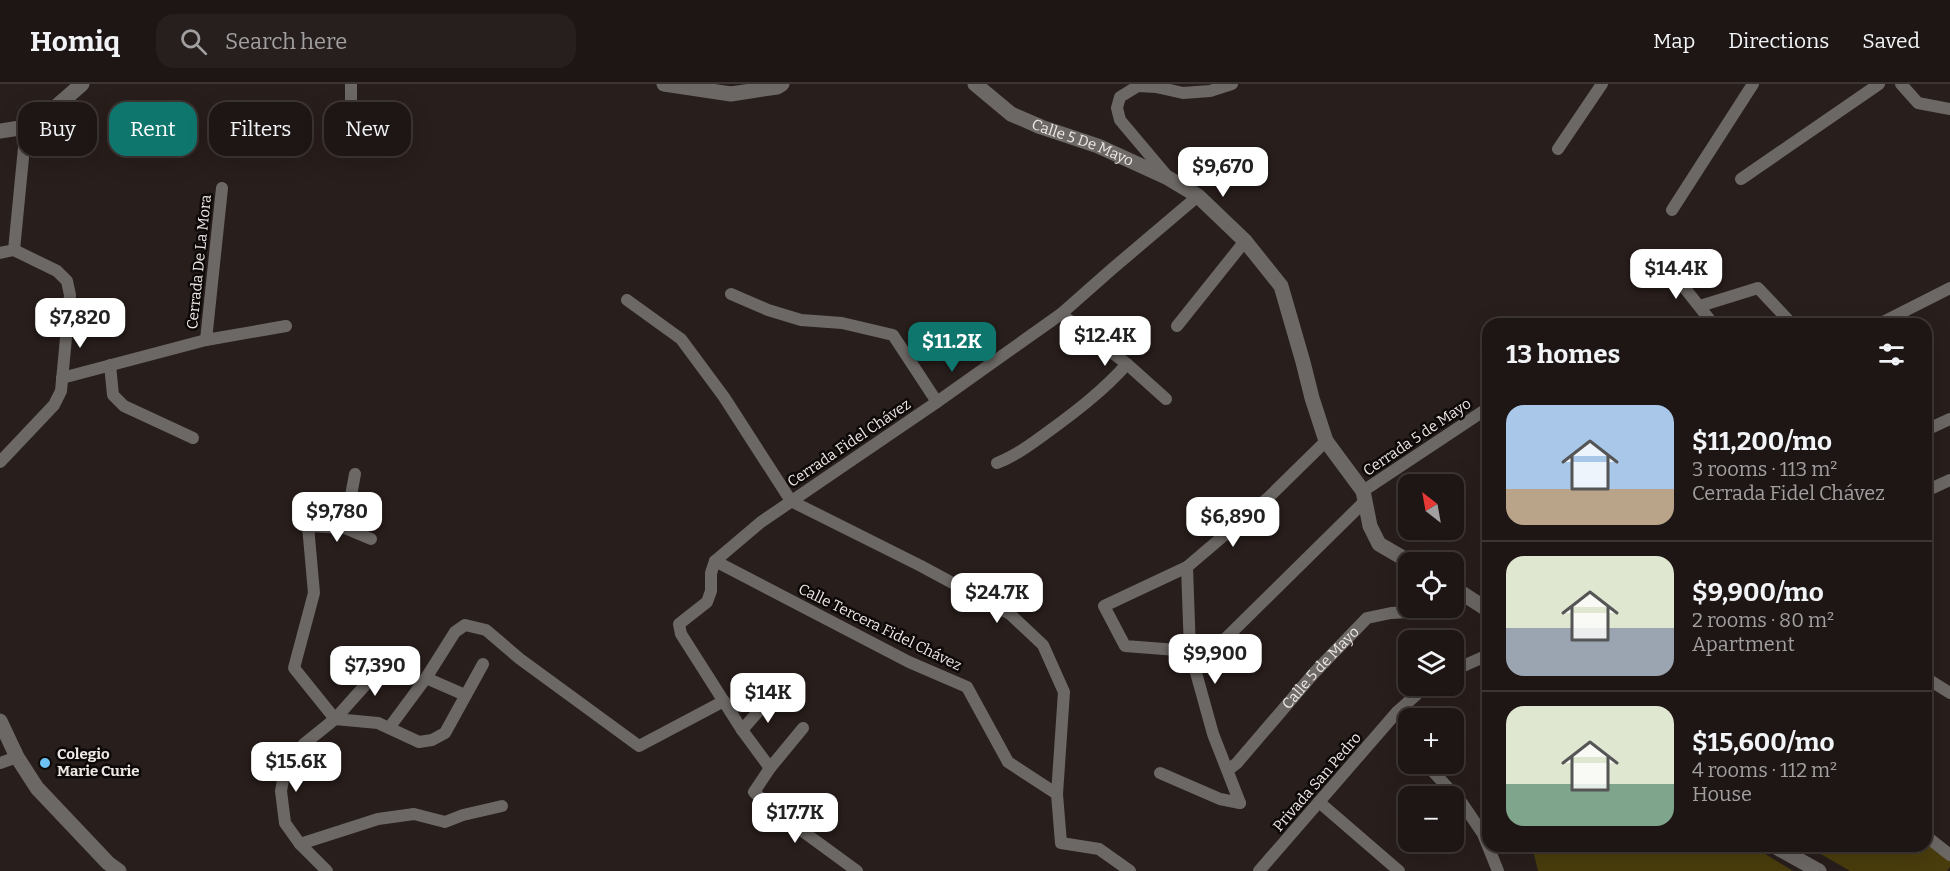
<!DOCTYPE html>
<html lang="en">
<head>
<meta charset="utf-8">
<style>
  body { margin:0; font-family:Bitter,serif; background:#261f1e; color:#f1f3f6; height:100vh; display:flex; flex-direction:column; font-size:22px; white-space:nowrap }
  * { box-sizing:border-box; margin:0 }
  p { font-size:20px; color:#a19fa0 }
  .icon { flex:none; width:33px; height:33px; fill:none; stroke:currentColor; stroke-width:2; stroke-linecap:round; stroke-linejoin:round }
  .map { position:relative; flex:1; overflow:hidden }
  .sheet { position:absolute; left:1482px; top:234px; width:450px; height:534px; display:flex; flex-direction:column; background:#1e1615; border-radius:18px; box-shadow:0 6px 24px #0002,0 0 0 2px #3c3534 }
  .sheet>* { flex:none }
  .guide { position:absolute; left:18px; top:18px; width:570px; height:54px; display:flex; gap:12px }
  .needle { width:39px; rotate:329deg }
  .fabs { position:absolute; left:1398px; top:390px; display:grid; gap:12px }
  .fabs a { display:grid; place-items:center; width:66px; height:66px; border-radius:12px; background:#1e1615; box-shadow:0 6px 24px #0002,0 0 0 2px #3c3534; font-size:30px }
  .price { position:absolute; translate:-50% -51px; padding:0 14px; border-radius:12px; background:#fff; color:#222; font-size:20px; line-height:39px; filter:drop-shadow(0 2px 3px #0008) }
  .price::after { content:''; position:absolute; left:50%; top:36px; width:18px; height:14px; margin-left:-9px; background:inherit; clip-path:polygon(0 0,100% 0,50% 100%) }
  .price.selected { background:#0f766e; color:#fff }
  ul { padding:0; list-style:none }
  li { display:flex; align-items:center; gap:18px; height:150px; padding:0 24px }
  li+li { border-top:2px solid #3c3534 }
  li span { display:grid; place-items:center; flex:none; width:168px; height:120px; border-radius:18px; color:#555 }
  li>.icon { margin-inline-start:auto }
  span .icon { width:72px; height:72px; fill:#fffc; stroke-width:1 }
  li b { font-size:26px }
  h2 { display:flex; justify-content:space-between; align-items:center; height:72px; padding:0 24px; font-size:26px }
  .pill { padding:0 21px; border-radius:18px; background:#1e1615; box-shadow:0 6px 24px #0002,0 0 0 2px #3c3534; font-size:21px; line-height:54px }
  .pill.selected { background:#0f766e; color:#fff }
  header { display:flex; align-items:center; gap:36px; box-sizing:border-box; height:84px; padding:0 30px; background:#1e1615; border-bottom:2px solid #3c3534 }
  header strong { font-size:28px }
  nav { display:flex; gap:33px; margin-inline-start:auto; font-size:21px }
  .search { width:420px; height:54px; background:#261f1e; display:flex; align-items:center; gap:15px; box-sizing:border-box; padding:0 21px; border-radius:18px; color:#a19fa0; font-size:22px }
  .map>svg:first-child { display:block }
</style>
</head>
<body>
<header>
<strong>Homiq</strong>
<div class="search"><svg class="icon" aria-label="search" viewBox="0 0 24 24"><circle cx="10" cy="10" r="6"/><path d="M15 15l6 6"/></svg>Search here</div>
<nav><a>Map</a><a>Directions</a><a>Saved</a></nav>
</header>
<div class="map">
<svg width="1950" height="787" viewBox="0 0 1950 787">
  <rect width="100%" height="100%" fill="#281e1c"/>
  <path fill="#493d0d" d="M1926 754 1950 771V783L1947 787H1850L1819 769 1825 762H1926Z
    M1543 762H1752L1793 787H1538L1533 766Z"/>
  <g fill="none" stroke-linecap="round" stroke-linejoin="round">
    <g stroke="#6c6865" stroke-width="12">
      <path d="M1901 0 1918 19 1950 25"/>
      <path d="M351 42V0"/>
      <path d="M1558 65 1602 0"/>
      <path d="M1168 93 1120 36 1117 24 1120 13 1138 2 1156 3 1183 9 1210 7 1232 0"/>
      <path d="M1741 95 1879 0"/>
      <path d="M1672 126 1753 0"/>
      <path d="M14 166 26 43"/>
      <path d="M0 169 14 166"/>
      <path d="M1661 174 1713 240"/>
      <path d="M731 210 768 226 801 236 842 239 893 251 937 318"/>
      <path d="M627 216 681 255 724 313 791 417 921 482 1010 530 1043 561 1064 608 1057 710 1061 759 1099 765 1130 787"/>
      <path d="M1700 222 1758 204 1792 240"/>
      <path d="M1061 230 1127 280 1166 315"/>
      <path d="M1879 240 1950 204"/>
      <path d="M1177 242 1245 157"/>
      <path d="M206 256 222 104"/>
      <path d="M110 281 113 311 124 322 193 354"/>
      <path d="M62 294 206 256 286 242"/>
      <path d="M1926 346 1950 335"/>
      <path d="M0 378 54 321 61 307 70 211 67 197 57 187 14 166"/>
      <path d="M997 379C1015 372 1030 361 1045 350 1074 329 1103 307 1127 280"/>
      <path d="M1363 407 1488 324"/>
      <path d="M1926 407 1950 396"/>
      <path d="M345 444 355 390"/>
      <path d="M371 455 345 444 308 442 314 509 294 584 335 635 378 639 419 658 432 656 445 649 483 580"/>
      <path d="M715 477 909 578 967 603 1008 678 1057 710"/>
      <path d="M1187 483 1190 567 1213 650 1240 719"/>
      <path d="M1190 567 1125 562 1104 522 1187 483 1269 413 1326 357"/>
      <path d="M1225 569 1224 556 1365 417"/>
      <path d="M1454 586 1488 571"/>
      <path d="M426 594 465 611"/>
      <path d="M1926 594 1950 609"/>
      <path d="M1397 628 1408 649"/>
      <path d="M389 644 426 594 455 548 465 541 486 546 520 575 639 662 724 617"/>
      <path d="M803 644 770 684 754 708 775 727 857 787"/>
      <path d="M742 646 771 613"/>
      <path d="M0 679 17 673"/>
      <path d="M1426 680 1462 719 1483 750 1498 787"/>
      <path d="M770 684 742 646 681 550 679 540 707 518 711 507V489L715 477 761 438 937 318 1061 230 1112 185 1198 112"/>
      <path id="s1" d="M1228 686 1237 679 1314 589 1367 534 1391 529 1428 527 1437 524"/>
      <path d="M1160 689 1220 715 1240 719"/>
      <path d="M1319 718 1399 787"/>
      <path d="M1926 752 1950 771"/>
      <path d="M300 760 378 735 414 730 445 738 463 731 502 722"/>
      <path d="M327 787 300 760 285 739 281 707 285 685 304 660 335 635 392 571"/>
      <path d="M1259 787 1397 628 1426 602"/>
    </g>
    <g stroke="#6c6865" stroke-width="15">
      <path d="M664 0 731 10 777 3 782 0"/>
      <path id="s2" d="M975 0 1011 30 1041 43 1098 62 1168 94 1198 112 1245 157 1281 202 1303 278 1312 314 1326 357 1363 407 1370 442 1379 460 1410 478"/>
      <path d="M0 47 26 43 50 28 82 0"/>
      <path d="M1454 504 1488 526"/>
      <path d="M0 637 17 673 37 704 108 779 119 787"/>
      <path d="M1774 762 1819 787"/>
    </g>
  </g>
  <circle fill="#6dc2f3" stroke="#0d0908" stroke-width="2" cx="45" cy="679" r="6"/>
  <g text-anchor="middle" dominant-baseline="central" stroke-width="5" stroke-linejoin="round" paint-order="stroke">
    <g font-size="15" fill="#eee7e5" stroke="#0d0908">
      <text stroke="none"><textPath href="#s2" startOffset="124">Calle 5 De Mayo</textPath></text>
      <text transform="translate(199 178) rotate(-84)">Cerrada De La Mora</text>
      <text transform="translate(1417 353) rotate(-34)">Cerrada 5 de Mayo</text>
      <text transform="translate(849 359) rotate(-34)">Cerrada Fidel Chávez</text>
      <text transform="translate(880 543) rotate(26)">Calle Tercera Fidel Chávez</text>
      <text stroke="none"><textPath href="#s1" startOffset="138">Calle 5 de Mayo</textPath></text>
      <text transform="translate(1317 698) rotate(-49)">Privada San Pedro</text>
    </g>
    <g font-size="15" font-weight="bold" fill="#eee7e5" stroke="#0d0908" text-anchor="start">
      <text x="57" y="670">Colegio<tspan x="57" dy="17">Marie Curie</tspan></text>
    </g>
  </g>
</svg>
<div class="fabs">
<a><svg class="needle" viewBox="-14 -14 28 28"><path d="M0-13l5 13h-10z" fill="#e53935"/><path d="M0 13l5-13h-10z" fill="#a19fa0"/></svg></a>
<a><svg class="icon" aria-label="locate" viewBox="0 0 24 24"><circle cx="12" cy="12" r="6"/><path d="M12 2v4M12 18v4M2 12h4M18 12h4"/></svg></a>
<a><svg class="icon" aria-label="layers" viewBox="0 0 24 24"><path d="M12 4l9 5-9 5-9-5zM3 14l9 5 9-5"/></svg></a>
<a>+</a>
<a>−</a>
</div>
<b class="price" style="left:1223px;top:114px">$9,670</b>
<b class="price" style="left:1676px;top:216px">$14.4K</b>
<b class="price" style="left:80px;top:265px">$7,820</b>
<b class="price" style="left:1105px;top:283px">$12.4K</b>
<b class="price selected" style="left:952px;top:289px">$11.2K</b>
<b class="price" style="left:337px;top:459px">$9,780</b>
<b class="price" style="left:1233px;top:464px">$6,890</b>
<b class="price" style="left:997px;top:540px">$24.7K</b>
<b class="price" style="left:1215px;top:601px">$9,900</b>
<b class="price" style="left:375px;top:613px">$7,390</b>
<b class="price" style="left:768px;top:640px">$14K</b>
<b class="price" style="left:296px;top:709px">$15.6K</b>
<b class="price" style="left:795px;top:760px">$17.7K</b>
<div class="guide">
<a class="pill">Buy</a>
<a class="pill selected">Rent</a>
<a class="pill">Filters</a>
<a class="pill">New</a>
</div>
<section class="sheet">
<h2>13 homes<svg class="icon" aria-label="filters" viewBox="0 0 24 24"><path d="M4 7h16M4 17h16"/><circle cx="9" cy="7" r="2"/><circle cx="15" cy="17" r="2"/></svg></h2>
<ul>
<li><span style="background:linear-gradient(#a9c7e8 70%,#b9a48a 0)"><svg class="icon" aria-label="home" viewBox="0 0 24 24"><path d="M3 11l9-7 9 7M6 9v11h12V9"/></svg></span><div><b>$11,200/mo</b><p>3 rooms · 113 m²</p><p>Cerrada Fidel Chávez</p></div></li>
<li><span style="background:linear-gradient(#dfe7d0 60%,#9aa5b1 0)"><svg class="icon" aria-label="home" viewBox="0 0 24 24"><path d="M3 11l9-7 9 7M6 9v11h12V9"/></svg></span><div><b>$9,900/mo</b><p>2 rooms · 80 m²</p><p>Apartment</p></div></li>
<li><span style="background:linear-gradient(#dfe7d0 65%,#7fa58c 0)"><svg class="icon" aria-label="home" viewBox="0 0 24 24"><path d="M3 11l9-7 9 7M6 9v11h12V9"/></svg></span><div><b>$15,600/mo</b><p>4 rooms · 112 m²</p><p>House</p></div></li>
</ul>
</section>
</div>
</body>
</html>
